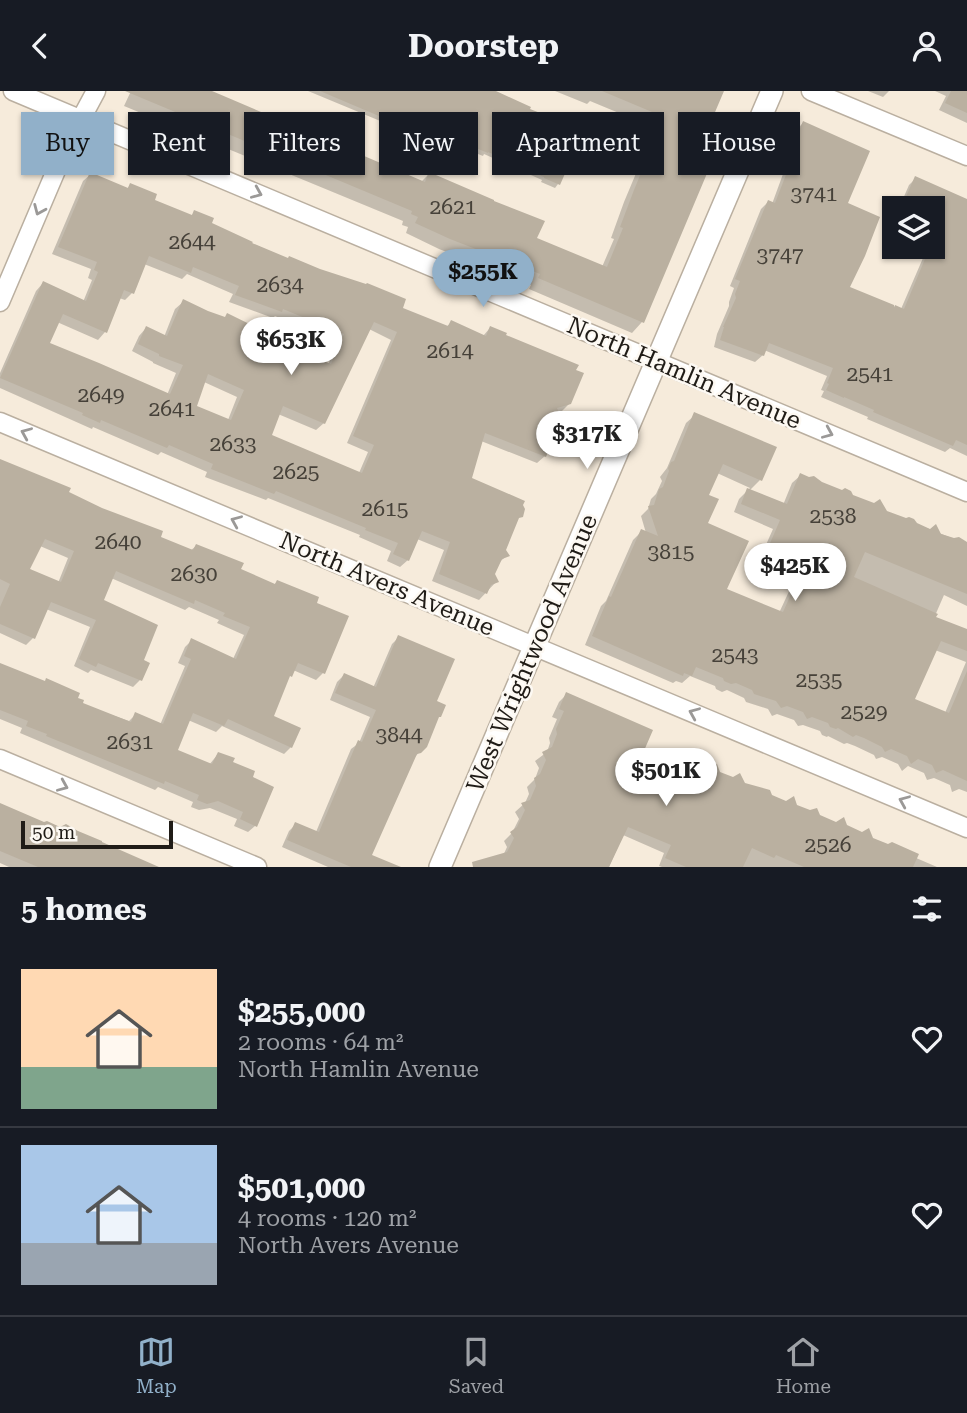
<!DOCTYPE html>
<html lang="en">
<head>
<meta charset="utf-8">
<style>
  body { margin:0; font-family:"Roboto Serif",serif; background:#20242c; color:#f1f3f6; height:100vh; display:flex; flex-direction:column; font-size:26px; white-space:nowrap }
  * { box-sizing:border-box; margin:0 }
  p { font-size:23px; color:#9ea1a6 }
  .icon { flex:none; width:38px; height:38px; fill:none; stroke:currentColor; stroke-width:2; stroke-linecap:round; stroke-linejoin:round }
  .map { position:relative; height:776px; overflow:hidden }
  .side { display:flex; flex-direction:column; background:#171b24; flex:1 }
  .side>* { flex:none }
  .banner { position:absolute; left:21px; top:21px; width:926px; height:63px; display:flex; gap:14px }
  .fabs { position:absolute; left:882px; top:105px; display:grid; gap:14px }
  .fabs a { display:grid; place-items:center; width:63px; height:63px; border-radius:0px; background:#171b24; box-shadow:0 2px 5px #0004; font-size:35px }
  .scale { position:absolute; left:21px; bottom:18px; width:152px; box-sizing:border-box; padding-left:7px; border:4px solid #201c17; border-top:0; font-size:19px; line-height:24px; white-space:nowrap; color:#201c17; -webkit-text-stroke:5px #fdf9f3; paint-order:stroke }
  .price { position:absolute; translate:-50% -60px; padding:0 16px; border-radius:24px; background:#fff; color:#222; font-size:23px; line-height:46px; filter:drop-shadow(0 2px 4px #0008) }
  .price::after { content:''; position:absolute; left:50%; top:42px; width:21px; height:16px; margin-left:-10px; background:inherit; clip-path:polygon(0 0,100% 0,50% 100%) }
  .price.current { background:#91b0c9; color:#111 }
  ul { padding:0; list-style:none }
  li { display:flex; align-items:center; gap:21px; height:175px; padding:0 21px }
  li+li { border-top:2px solid #363941 }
  li span { display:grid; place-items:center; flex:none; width:196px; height:140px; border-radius:0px; color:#555 }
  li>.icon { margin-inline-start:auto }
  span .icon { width:84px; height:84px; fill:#fffc; stroke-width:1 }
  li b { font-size:30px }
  h2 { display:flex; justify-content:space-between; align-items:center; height:84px; padding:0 21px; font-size:30px }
  .chip { padding:0 24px; border-radius:0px; background:#171b24; box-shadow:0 2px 5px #0004; font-size:24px; line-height:63px }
  .chip.current { background:#91b0c9; color:#111 }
  header { display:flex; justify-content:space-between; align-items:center; height:91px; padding:0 21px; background:#171b24; font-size:32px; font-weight:700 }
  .tab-bar { display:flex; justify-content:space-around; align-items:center; height:98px; border-top:2px solid #363941; background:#171b24; font-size:19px; color:#9ea1a6 }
  .tab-bar a { display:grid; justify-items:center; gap:4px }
  .tab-bar .current { color:#91b0c9 }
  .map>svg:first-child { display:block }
</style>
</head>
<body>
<header><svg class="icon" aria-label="back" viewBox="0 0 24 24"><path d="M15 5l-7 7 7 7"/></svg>Doorstep<svg class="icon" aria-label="person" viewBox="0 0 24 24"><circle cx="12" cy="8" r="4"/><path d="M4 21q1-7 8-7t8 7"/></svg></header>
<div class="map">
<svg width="967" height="776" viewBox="0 0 967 776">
  <rect width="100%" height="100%" fill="#f6ebdb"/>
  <path fill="#0003" fill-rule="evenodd" d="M131 0H207L421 91 429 83 535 148 602 176 614 148 611 147 624 111 655 37 590 10 587 13 555 0H722L701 48 642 231 632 242 529 198 531 194 439 158 406 142 408 136 402 134 403 130 124 15Z
    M308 0H491L558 93 555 97 541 91 542 89 484 63 483 65 468 59 469 57 421 33 414 44Z
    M868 0H889L883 6Z
    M935 0H967V32L939 19 946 5Z
    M803 32 845 113 847 197 901 218 923 167 914 163 915 161 901 156H933V117H899L909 94 916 87 967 110V365L950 357 945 361 867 328 868 326 821 306 824 300 821 299 827 285 764 259 763 264 755 271 714 256 717 243 729 215V211L734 197 730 195 761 118 768 111 772 113 783 83 779 81 796 39Z
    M91 83 127 98 130 94 152 109 191 125 195 121 210 133 251 152 400 218 446 236 452 231 483 245 490 237 570 312 562 320 557 321 562 334 555 341 545 365 537 372 481 350 469 388 517 429 504 459 508 464 498 472 493 483 496 491 479 509 432 490 444 459 417 448 408 469 400 476 387 470 391 460 359 446 360 444 268 407 266 409 205 386 207 381 161 361 158 364 93 336 92 338 0 297V282L36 200 43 192 83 211 92 189 88 187 91 178 52 163 83 90ZM144 173 182 188 187 183 233 203 229 211 273 227 275 225 337 251 328 274 183 211 175 218 164 246 146 237 139 245 132 260 153 271V272L176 282 167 304 47 253 57 231 98 249 105 241 119 207 125 209 132 202ZM369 238 391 249 347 352 368 361 359 382 269 345 278 323 316 339 324 332ZM204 291 237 306 228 329 195 316Z
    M894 127V153L885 149Z
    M695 324 760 389 749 400 783 414 792 392 801 384 852 405 886 421 967 453V515L944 504 934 527 967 539V701L959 698 952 701 950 694 934 687 927 689 924 682 908 675 902 680 898 673 882 666 876 668 874 664 855 655 847 652 844 653 828 645 827 646 822 644 820 640 803 634 798 635 794 629 777 623 772 625 768 618 746 611 744 607 727 599 722 601 716 598 715 595 690 585 682 592 676 590 673 592 585 554 601 515 606 510 633 449 642 440 646 442 641 425 648 418 651 408 656 403 662 390 660 386 667 377 686 332ZM717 382 750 397 739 408 734 421 773 438 761 465 798 481 779 522 725 499 706 433 707 405ZM935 559 966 571 945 622 913 609Z
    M0 369 159 447 190 460 196 455 239 479 274 494 277 491 315 513 323 582 316 589 293 579 287 589 271 625 291 656 284 663 222 635 216 641 188 629 175 660 209 674 218 663 251 687 255 735 248 741 234 735 237 728 210 717 199 719 191 716 193 711 158 696 155 699 20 642 22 637 0 628V574L76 607 80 613 129 630 136 623 160 634 185 575 178 572 185 556 192 549 233 568 244 544 217 532 219 529 189 516 185 519 111 487 102 509 142 570 140 589 133 596 91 579 88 582 74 575 90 536 46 518 33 547 26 554 0 542ZM40 455 68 467 58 492 28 479Z
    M399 546 435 611 425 655 413 668 370 765 373 776H328L282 756 289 740 296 733 316 741 351 658 359 652 370 626 330 609 337 591 344 584 373 597 392 553Z
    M567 603 638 670 665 681 669 672 677 664 937 776H662L659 775 664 762 623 744 609 776H495L502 767 507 756 504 750 512 742 519 728 515 721 525 712 529 703 527 696 535 688 539 677 535 670 547 661 550 652 549 647 557 628 552 626 559 611Z
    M0 714 150 776H9L0 772Z"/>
  <path fill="#bab0a0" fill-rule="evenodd" d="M125 0H212L425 91 429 81 494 109V110L545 130 537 147 607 176 623 137 620 136 634 99 664 26 602 0H724L704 47 719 54 644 232 538 187 540 183 450 148 415 132 418 126 411 123 412 120Z
    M320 0H496L531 16 530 18 553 27 539 62 544 65 543 67 567 78 560 94 544 87V86L488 61V62L471 55 472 53 424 30 419 42Z
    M951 0H967V22L945 12Z
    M803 30 870 60 848 112 880 126 865 165 850 196 894 214V217L895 214 904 218 930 156H933V117H901L915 85 967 108V354L956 349 953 355 873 321 874 319 844 306V307L826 299 829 293 827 292 833 277 769 252 764 265 720 249 724 236H723L736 207 735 203 740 190 735 188 768 109 775 112 789 76 785 74Z
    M90 81 128 97 130 92 157 103 155 109 192 124 194 119 214 127 212 132 253 151 252 152 288 167 289 165 320 178 366 193 367 192 406 208 403 217 448 235 451 229 486 245 490 235 507 242 506 244 579 274 576 279 584 282 571 313 557 317 564 334 557 336 546 366 485 342 472 387 525 410 523 414 525 418 523 426 519 427 506 459 510 465 502 468 495 483 499 491 491 494 487 503 439 483 450 451 422 440 409 470 393 463 398 452 365 439 366 437 276 400 274 403 211 378 213 373 169 354 167 357 101 329 100 332 82 324 83 322 0 287 43 190 86 210 98 181 94 179 97 171 58 156ZM149 165 191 182 193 176 239 195 235 204 282 221 283 218 344 243 331 273 271 247 272 244 227 222 225 226 208 220 183 208 167 245 146 235 138 253 159 263V265L183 274 170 303 99 272 50 252 63 223 107 242 124 199 134 203ZM374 231 397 241 353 345 374 354 362 382 272 344 283 315 325 333ZM208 283 244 299 231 329 197 315Z
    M694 321 777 356 762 390 723 373 709 404 719 408 708 432 749 450 727 498 783 521 805 472 768 457 780 429 741 413 747 397 787 413 800 382 809 386 814 385 822 391 842 399 845 397 851 400 853 404 874 412 880 408 887 420 906 427 909 426 914 428 917 432 930 438 936 433 941 443 954 447 959 446 967 451V503L865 461 854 486 938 523 936 526 967 538V560L941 550 915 608 949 622 967 580V690L943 679 936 682 932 674 918 668 911 673 907 665 891 658 885 661 882 656 864 647 856 644 853 646 838 637 836 638 830 636 828 632 812 626 807 628 803 621 787 615 781 617 776 610 754 603 752 599 736 592 731 593 724 590 723 587 696 576 692 585 684 582 683 585 592 545 609 505 611 506 641 438 658 445 648 415 654 414 659 398 663 396 669 380 668 377 671 371 674 370Z
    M0 368 71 397 69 401 102 417 163 440 161 446 193 459 196 453 244 472 241 478 275 493 277 489 319 506 317 512 349 525 325 583 298 572 292 586 290 585 274 625 301 637 292 657 228 628 224 635 193 622 178 659 212 673 218 661 235 667 233 671 255 680 253 686 274 696 257 736 240 728 243 721 218 710 207 713 197 709 199 704 165 690 164 693 46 645 47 643 26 635 28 630 0 619V572L45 590 46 587 80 602 78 607 84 609 83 612 131 631 135 621 163 633 191 568 184 565 191 547 236 568 250 536 223 525 225 522 195 509 194 513 116 480 104 509 158 534 144 569 150 572 142 590 98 572 96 576 79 568 96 529 51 511 35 548 0 533V516L10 493 0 488ZM45 448 74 460 61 491 30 478Z
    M398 544 455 568 437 610 446 614 441 626H439L427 656 421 662 417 663 372 764 401 776H351L287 749 295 731 319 741 358 649 362 651 376 619 335 602 344 582 376 596Z
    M566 601 653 639 640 669 669 681 677 662 710 677 717 673 720 681 733 686 740 682 745 692 770 699 772 704 786 710 794 705 797 714 810 719 817 717 820 724 836 731 844 726 847 734 862 741 869 737 873 747 888 753 892 751 919 763 913 776H804L776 764 774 767 752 757 743 776H686L665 767 671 754 628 736 609 776H473L472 771 507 761 514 747 510 741 517 736 525 719 521 712 530 709 536 695 534 687 540 683 546 669 542 661 552 656 557 643 556 638 564 620 559 618Z
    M0 712 44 731 47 730 60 736 66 733 78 740 102 750V751L159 776H38L0 760Z"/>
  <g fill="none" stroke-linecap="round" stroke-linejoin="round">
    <defs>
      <path id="minor" d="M13 0 967 401
        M811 0 967 65
        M0 211 66 56 96 0
        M0 331 967 737
        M0 668 257 776"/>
      <path id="tertiary" d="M440 776 772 0"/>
    </defs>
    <use href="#minor" stroke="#baafa0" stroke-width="21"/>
    <use href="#tertiary" stroke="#baafa0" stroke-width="24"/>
    <use href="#minor" stroke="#fff" stroke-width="18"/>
    <use href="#tertiary" stroke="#fff" stroke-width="21"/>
  </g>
  <defs><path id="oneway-chevron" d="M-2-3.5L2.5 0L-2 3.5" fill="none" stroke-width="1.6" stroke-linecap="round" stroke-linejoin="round" transform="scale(1.75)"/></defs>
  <g stroke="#9b9997">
    <use href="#oneway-chevron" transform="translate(257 102) rotate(23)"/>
    <use href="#oneway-chevron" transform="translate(39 119) rotate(113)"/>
    <use href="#oneway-chevron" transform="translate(26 342) rotate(-157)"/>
    <use href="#oneway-chevron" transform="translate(828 342) rotate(23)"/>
    <use href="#oneway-chevron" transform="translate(236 430) rotate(-157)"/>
    <use href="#oneway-chevron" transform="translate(694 622) rotate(-157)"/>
    <use href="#oneway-chevron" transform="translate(63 695) rotate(23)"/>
    <use href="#oneway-chevron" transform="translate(904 710) rotate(-157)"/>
  </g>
  <g text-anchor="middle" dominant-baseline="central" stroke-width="5" stroke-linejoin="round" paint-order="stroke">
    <g font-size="21" fill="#464139">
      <text x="814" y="103">3741</text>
      <text x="453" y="116">2621</text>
      <text x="192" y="151">2644</text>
      <text x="780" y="164">3747</text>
      <text x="280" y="194">2634</text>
      <text x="450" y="260">2614</text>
      <text x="870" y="283">2541</text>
      <text x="101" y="304">2649</text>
      <text x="172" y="318">2641</text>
      <text x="233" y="353">2633</text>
      <text x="296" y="381">2625</text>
      <text x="385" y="418">2615</text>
      <text x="833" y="425">2538</text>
      <text x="118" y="451">2640</text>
      <text x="671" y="461">3815</text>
      <text x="194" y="483">2630</text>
      <text x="735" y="564">2543</text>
      <text x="819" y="589">2535</text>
      <text x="864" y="621">2529</text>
      <text x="399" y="644">3844</text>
      <text x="130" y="651">2631</text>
      <text x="828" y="754">2526</text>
    </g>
    <g font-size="24" fill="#201c17" stroke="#fdf9f3">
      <text transform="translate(684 282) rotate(23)">North Hamlin Avenue</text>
      <text transform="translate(387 493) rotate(23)">North Avers Avenue</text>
      <text transform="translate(532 562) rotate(-67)">West Wrightwood Avenue</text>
    </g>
  </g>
</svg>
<div class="fabs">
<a><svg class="icon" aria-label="layers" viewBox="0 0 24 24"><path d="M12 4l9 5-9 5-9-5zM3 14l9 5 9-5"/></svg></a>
</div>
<div class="scale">50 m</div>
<b class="price current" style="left:483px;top:218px">$255K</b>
<b class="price" style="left:291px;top:286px">$653K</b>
<b class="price" style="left:587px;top:380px">$317K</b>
<b class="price" style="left:795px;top:512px">$425K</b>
<b class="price" style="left:666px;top:717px">$501K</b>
<div class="banner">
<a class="chip current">Buy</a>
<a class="chip">Rent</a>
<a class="chip">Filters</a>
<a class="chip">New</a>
<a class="chip">Apartment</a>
<a class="chip">House</a>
</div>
</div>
<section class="side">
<h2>5 homes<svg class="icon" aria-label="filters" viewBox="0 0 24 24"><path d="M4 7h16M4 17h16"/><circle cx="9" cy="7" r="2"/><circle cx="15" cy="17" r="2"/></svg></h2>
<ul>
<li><span style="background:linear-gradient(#ffd9b3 70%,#7fa58c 0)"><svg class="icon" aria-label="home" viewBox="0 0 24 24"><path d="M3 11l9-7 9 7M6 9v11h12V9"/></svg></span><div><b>$255,000</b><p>2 rooms · 64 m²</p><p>North Hamlin Avenue</p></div><svg class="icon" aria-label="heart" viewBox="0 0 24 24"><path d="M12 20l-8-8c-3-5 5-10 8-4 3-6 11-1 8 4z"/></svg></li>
<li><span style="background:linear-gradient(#a9c7e8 70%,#9aa5b1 0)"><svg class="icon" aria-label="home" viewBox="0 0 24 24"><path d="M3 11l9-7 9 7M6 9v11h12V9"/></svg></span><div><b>$501,000</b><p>4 rooms · 120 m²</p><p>North Avers Avenue</p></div><svg class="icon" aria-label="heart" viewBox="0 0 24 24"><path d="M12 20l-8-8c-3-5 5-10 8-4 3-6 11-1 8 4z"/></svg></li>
</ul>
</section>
<nav class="tab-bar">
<a class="current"><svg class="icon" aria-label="map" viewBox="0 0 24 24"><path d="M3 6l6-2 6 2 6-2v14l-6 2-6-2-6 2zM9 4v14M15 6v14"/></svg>Map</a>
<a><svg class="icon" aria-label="saved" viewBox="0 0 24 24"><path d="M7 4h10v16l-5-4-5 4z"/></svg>Saved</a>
<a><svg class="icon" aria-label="home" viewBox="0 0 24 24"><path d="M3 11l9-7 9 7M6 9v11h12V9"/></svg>Home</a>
</nav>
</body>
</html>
